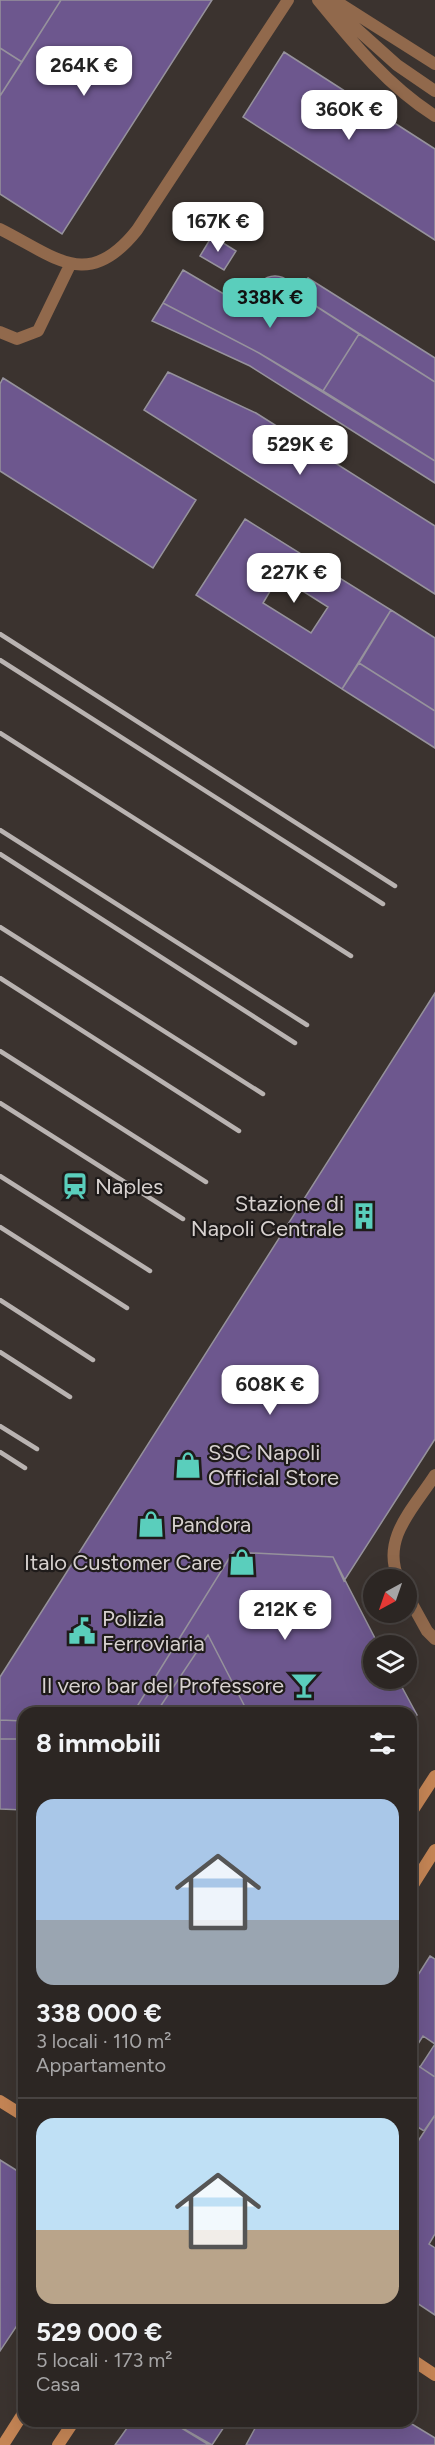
<!DOCTYPE html>
<html lang="it">
<head>
<meta charset="utf-8">
<style>
  body { margin:0; font-family:Figtree,sans-serif; background:#342e2b; color:#f1f3f6; height:100vh; display:flex; flex-direction:column; font-size:22px; white-space:nowrap }
  * { box-sizing:border-box; margin:0 }
  p { font-size:20px; color:#a6a5a6 }
  .icon { flex:none; width:33px; height:33px; fill:none; stroke:currentColor; stroke-width:2; stroke-linecap:round; stroke-linejoin:round }
  .map { position:relative; flex:1; overflow:hidden }
  .sheet { position:absolute; left:18px; top:1707px; width:399px; height:720px; display:flex; flex-direction:column; background:#2c2623; border-radius:18px; box-shadow:0 6px 24px #0002,0 0 0 2px #484341 }
  .sheet>* { flex:none }
  .needle { width:39px; rotate:220deg }
  .fabs { position:absolute; left:363px; top:1569px; display:grid; gap:12px }
  .fabs a { display:grid; place-items:center; width:54px; height:54px; border-radius:50%; background:#2c2623; box-shadow:0 6px 24px #0002,0 0 0 2px #484341; font-size:30px }
  .price { position:absolute; translate:-50% -51px; padding:0 14px; border-radius:12px; background:#fff; color:#222; font-size:20px; line-height:39px; filter:drop-shadow(0 2px 3px #0008) }
  .price::after { content:''; position:absolute; left:50%; top:36px; width:18px; height:14px; margin-left:-9px; background:inherit; clip-path:polygon(0 0,100% 0,50% 100%) }
  .price.active { background:#5acebc; color:#111 }
  ul { padding:0; list-style:none }
  li { display:grid; align-content:center; gap:12px; height:318px; padding:0 18px }
  li+li { border-top:2px solid #484341 }
  li span { display:grid; place-items:center; height:186px; border-radius:18px; color:#555 }
  li>.icon { margin-inline-start:auto }
  span .icon { width:108px; height:108px; fill:#fffc; stroke-width:1 }
  li b { font-size:26px }
  h2 { display:flex; justify-content:space-between; align-items:center; height:72px; padding:0 18px; font-size:26px }
  .map>svg:first-child { display:block }
</style>
</head>
<body>
<div class="map">
<svg width="435" height="2445" viewBox="0 0 435 2445">
  <rect width="100%" height="100%" fill="#3b332f"/>
  <path fill="#6d578e" stroke="#96929c" stroke-width="1.5" fill-rule="evenodd" d="M0 0H61L22 62 0 48Z
    M61 0H212L62 234 0 194V96Z
    M0 48 22 62 0 96Z
    M284 52 435 149V240L243 117Z
    M212 236 236 251 224 270 200 256Z
    M183 270 251 310 256 303 264 313 270 316 284 315 289 311 297 294 359 334 323 391 259 353 163 303Z
    M255 296a20 20 0 1 1 40 0a20 20 0 1 1-40 0Z
    M308 278 435 358V382L297 294Z
    M163 303 259 353 435 461V483L250 366 152 321Z
    M359 334 435 382V461L323 391Z
    M168 372 256 413 435 526V594L144 410Z
    M3 378 196 500 153 568 0 471V384Z
    M245 519 391 610 342 689 196 595ZM279 576 328 607 311 633 263 603Z
    M391 610 435 638V711L359 663Z
    M359 663 435 711V748L342 689Z
    M435 993V1439L344 1581 333 1557 233 1552 133 1713H24V1721L0 1720V1677Z
    M233 1552 333 1557 379 1646H374V1678H397L417 1715 411 1724V1713H239L244 1705 208 1635 156 1713H133Z
    M208 1635 244 1705 239 1713H156Z
    M0 1720 24 1721V1739H0Z
    M0 1739H24V1810L0 1809Z
    M430 1956 435 1959V2044L423 2036 411 2055V1986Z
    M435 2044V2077L420 2067Z
    M411 2061 435 2077V2115L424 2131 411 2123Z
    M435 2115V2234L429 2244 435 2248V2315L411 2299V2152Z
    M0 2160 24 2175V2315L0 2351Z
    M132 2421H170L209 2445H115Z
    M170 2421H228L212 2445Z
    M259 2421H407L435 2438V2445H246Z"/>
  <g fill="none" stroke-linecap="round" stroke-linejoin="round">
    <path stroke="#91694c" stroke-width="12" d="M318 0C354 44 387 85 435 116
      M334 0 435 64
      M329 4 397 65 435 91
      M0 229C56 257 88 292 137 230L288 0
      M0 332 17 339 38 331 70 265
      M399 1580C380 1539 414 1508 435 1475
      M406 1593 427 1631 435 1639"/>
    <path stroke="#c58555" stroke-width="12" d="M411 1813 435 1776
      M411 1888 435 1850
      M0 2101 24 2116
      M411 2359 435 2375
      M3 2445 24 2412
      M58 2445 74 2421"/>
    <path stroke="#b9b3b1" stroke-width="4.5" d="M0 634 395 886
      M0 660 383 904
      M0 733 351 956
      M0 830 307 1025
      M0 854 295 1043
      M0 927 263 1094
      M0 978 239 1131
      M0 1051 206 1182
      M0 1103 183 1219
      M0 1176 150 1271
      M0 1227 127 1308
      M0 1300 93 1360
      M0 1352 70 1397
      M0 1426 37 1449
      M0 1452 25 1468"/>
  </g>
  <defs>
    <symbol id="station-bare" viewBox="-9 -9 18 18"><path d="M-3-6H3Q5-6 5-4V2Q5 4 3 4L4.5 6H3L1.5 4h-3L-3 6H-4.5L-3 4Q-5 4-5 2V-4Q-5-6-3-6ZM-3.5-4v3h7v-3ZM-3.5 1v1.5H-2V1ZM2 1v1.5H3.5V1Z" fill="#5acebc" stroke="#1f1b1a" stroke-width="2.5" paint-order="stroke"/></symbol>
    <symbol id="building-bare" viewBox="-9 -9 18 18"><path d="M-4-6H4V6H1V3H-1V6H-4ZM-2.5-4.3h1.7v1.8h-1.7ZM.8-4.3h1.7v1.8H.8ZM-2.5-1h1.7V.8h-1.7ZM.8-1h1.7V.8H.8Z" fill="#5acebc" stroke="#1f1b1a" stroke-width="2.5" paint-order="stroke"/></symbol>
    <symbol id="shop-bare" viewBox="-9 -9 18 18"><path d="M-5-2.5h2.3a2.7 3.5 0 0 1 5.4 0H5L5.5 6h-11ZM-1.5-2.5h3a1.5 2.3 0 0 0-3 0Z" fill="#5acebc" stroke="#1f1b1a" stroke-width="2.5" paint-order="stroke"/></symbol>
    <symbol id="civic-bare" viewBox="-9 -9 18 18"><path d="M-.6-6.5H3V-4.5H.6V-3L4-1V1h2V6H-6V1h2V-1L-.6-3ZM-1.2 2.5V6h2.4V2.5Z" fill="#5acebc" stroke="#1f1b1a" stroke-width="2.5" paint-order="stroke"/></symbol>
    <symbol id="bar-bare" viewBox="-9 -9 18 18"><path d="M-6-5H6L.8 .8V4.5H3.5V6h-7V4.5H-.8V.8Z" fill="#5acebc" stroke="#1f1b1a" stroke-width="2.5" paint-order="stroke"/></symbol>
  </defs>
  <g fill-rule="evenodd">
    <use href="#station-bare" x="56" y="1167" width="38" height="38"/>
    <use href="#building-bare" x="345" y="1197" width="38" height="38"/>
    <use href="#shop-bare" x="169" y="1446" width="38" height="38"/>
    <use href="#shop-bare" x="132" y="1505" width="38" height="38"/>
    <use href="#shop-bare" x="223" y="1543" width="38" height="38"/>
    <use href="#civic-bare" x="63" y="1612" width="38" height="38"/>
    <use href="#bar-bare" x="285" y="1666" width="38" height="38"/>
  </g>
  <g text-anchor="middle" dominant-baseline="central" stroke-width="4.5" stroke-linejoin="round" paint-order="stroke">
    <g font-size="22" fill="#d7d1cf" stroke="#1f1b1a" text-anchor="start">
      <text x="95" y="1186">Naples</text>
      <text x="344" y="1203" text-anchor="end">Stazione di<tspan x="344" dy="25">Napoli Centrale</tspan></text>
      <text x="208" y="1452">SSC Napoli<tspan x="208" dy="25">Official Store</tspan></text>
      <text x="171" y="1524">Pandora</text>
      <text x="222" y="1562" text-anchor="end">Italo Customer Care</text>
      <text x="102" y="1618">Polizia<tspan x="102" dy="25">Ferroviaria</tspan></text>
      <text x="284" y="1685" text-anchor="end">Il vero bar del Professore</text>
    </g>
  </g>
</svg>
<div class="fabs">
<a><svg class="needle" viewBox="-14 -14 28 28"><path d="M0-13l5 13h-10z" fill="#e53935"/><path d="M0 13l5-13h-10z" fill="#a6a5a6"/></svg></a>
<a><svg class="icon" aria-label="layers" viewBox="0 0 24 24"><path d="M12 4l9 5-9 5-9-5zM3 14l9 5 9-5"/></svg></a>
</div>
<b class="price" style="left:84px;top:97px">264K €</b>
<b class="price" style="left:349px;top:141px">360K €</b>
<b class="price" style="left:218px;top:253px">167K €</b>
<b class="price active" style="left:270px;top:329px">338K €</b>
<b class="price" style="left:300px;top:476px">529K €</b>
<b class="price" style="left:294px;top:604px">227K €</b>
<b class="price" style="left:270px;top:1416px">608K €</b>
<b class="price" style="left:285px;top:1641px">212K €</b>
<section class="sheet">
<h2>8 immobili<svg class="icon" aria-label="filters" viewBox="0 0 24 24"><path d="M4 7h16M4 17h16"/><circle cx="9" cy="7" r="2"/><circle cx="15" cy="17" r="2"/></svg></h2>
<ul>
<li><span style="background:linear-gradient(#a9c7e8 65%,#9aa5b1 0)"><svg class="icon" aria-label="home" viewBox="0 0 24 24"><path d="M3 11l9-7 9 7M6 9v11h12V9"/></svg></span><div><b>338 000 €</b><p>3 locali · 110 m²</p><p>Appartamento</p></div></li>
<li><span style="background:linear-gradient(#bfe0f5 60%,#b9a48a 0)"><svg class="icon" aria-label="home" viewBox="0 0 24 24"><path d="M3 11l9-7 9 7M6 9v11h12V9"/></svg></span><div><b>529 000 €</b><p>5 locali · 173 m²</p><p>Casa</p></div></li>
</ul>
</section>
</div>
</body>
</html>
